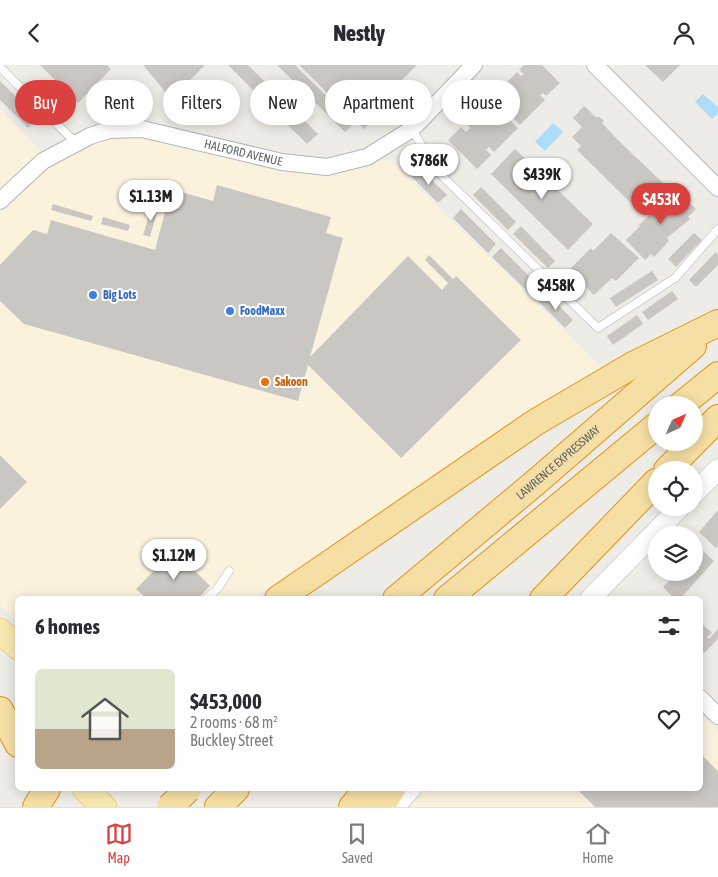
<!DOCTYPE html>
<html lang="en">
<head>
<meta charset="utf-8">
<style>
  body { margin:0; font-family:"Asap Condensed",sans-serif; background:#f2f2f3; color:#2b2b33; height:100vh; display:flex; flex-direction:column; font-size:19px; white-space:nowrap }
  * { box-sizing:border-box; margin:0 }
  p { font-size:16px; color:#7c7c81 }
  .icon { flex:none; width:28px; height:28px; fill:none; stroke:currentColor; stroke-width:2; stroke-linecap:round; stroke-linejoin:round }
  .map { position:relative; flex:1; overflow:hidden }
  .details { position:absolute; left:15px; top:531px; width:688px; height:195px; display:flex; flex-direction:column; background:#fff; border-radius:8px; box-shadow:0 2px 12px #0003 }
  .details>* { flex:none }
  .top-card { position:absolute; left:15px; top:15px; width:689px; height:45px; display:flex; gap:10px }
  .needle { width:32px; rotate:45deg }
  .buttons { position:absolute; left:648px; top:331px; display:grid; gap:10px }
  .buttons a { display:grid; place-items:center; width:55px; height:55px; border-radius:50%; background:#fff; box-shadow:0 2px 12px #0003; font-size:25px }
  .price { position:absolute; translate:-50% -42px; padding:0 11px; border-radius:18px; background:#fff; color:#222; font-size:16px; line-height:32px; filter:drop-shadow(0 1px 2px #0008) }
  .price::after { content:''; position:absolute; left:50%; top:30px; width:15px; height:11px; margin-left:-8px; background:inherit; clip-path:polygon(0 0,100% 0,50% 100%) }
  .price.selected { background:#db413f; color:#fff }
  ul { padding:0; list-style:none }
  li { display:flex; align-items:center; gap:15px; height:125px; padding:0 20px }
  li span { display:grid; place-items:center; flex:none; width:140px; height:100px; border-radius:8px; color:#555 }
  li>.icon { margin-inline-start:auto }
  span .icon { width:60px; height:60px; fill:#fffc; stroke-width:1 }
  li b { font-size:21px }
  h2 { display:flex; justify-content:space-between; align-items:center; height:60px; padding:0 20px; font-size:21px }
  .pill { padding:0 18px; border-radius:22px; background:#fff; box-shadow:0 2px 12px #0003; font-size:18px; line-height:45px }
  .pill.selected { background:#db413f; color:#fff }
  header { display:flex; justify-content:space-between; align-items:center; height:65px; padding:0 20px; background:#fff; font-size:22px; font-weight:800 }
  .tabs { display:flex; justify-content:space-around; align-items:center; height:70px; border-top:1px solid #e1e1e2; background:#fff; font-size:14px; color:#7c7c81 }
  .tabs a { display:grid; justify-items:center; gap:2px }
  .tabs .selected { color:#db413f }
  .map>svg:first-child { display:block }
</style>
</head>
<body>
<header><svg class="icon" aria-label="back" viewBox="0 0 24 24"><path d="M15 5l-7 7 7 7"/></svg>Nestly<svg class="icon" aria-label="person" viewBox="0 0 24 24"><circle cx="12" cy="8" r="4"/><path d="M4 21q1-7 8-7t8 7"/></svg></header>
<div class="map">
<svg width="718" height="742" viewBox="0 0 718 742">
  <rect width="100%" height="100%" fill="#eeece6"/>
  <path fill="#fbf2de" d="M0 44 45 91 111 67 326 105 390 95 609 309 411 438 251 534H18L17 556 0 541Z
    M700 648 718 666V742H404L420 724H700Z"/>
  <path fill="#acdcf8" d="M703 29 718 42V48L712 54 695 37Z
    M553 58 563 67 545 86 535 77Z"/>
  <path fill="#cac7c2" d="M40 0H107L111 4 78 38Z
    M143 0H205L171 34Z
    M228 0H248L318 69 307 79Z
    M277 0H295L354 58 345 67Z
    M299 0H417L384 33 389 38 364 64Z
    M524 0H542L560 18 546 31 543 28 540 30 545 35 520 60 492 32 517 7 521 11 524 9 519 5Z
    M645 0H680L663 17Z
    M0 16 38 53 28 63 0 35Z
    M489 35 518 63 494 87 489 82 486 85 491 90 477 104 448 75 461 62 466 67 470 63 466 58Z
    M584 41 597 53 598 51 604 56 602 58 620 77 664 119 638 145 577 85 581 81 572 72 582 62 573 53Z
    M515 84 593 159 568 185 491 109Z
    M420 103 447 130 438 138 412 112Z
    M217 120 331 152 326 168 343 173 310 292 408 191 442 225 448 218 425 195 429 190 453 214 456 211 521 275 401 393 308 300 298 336 24 259 0 236V200L33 165 47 169 51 155 155 185 171 124 213 136Z
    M481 122 516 157 508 165 473 130Z
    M676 125 696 144 688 152 690 154 667 173 669 176 654 192 651 189 645 195 626 175 640 161 639 160 655 145 654 144Z
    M53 139 93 151 91 156 51 145Z
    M152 141 158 143 150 172 143 170Z
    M461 144 496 179 488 188 453 153Z
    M103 152 130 160 128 166 101 159Z
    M521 161 555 196 548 203 513 169Z
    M611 168 639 193 616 216 612 213 594 230 569 205 591 183 593 186Z
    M694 168 702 175 676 202 668 194Z
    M501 183 536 218 528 227 492 192Z
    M716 187 718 190V200L696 222 689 215Z
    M652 206 658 215 616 242 610 233Z
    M672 226 678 234 648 255 642 247Z
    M546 228 573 255 565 263 538 236Z
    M637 250 643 259 613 280 607 271Z
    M0 390 27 417 0 444Z
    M718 445V481L716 483 699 467Z
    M694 483 697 486 700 483 714 496 680 534H675L663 522 677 508H694Z
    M174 485 210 521 198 534H147L136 524Z
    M700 557 712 568 707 572 709 574 718 564V574L704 588 700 585Z
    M700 688 718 706V742H595L577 724H700Z"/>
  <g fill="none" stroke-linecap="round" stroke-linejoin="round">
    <defs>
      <path id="service" d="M0 2 76 78
        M412 64 436 105 598 263 675 213 718 164
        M206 534 218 523 229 506"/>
      <g id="minor">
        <path d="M595 0 718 123"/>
        <path id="s1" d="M0 136 43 96 90 71 109 65 142 64 282 97 327 102 367 92 412 64 474 0"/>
        <path d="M700 633 718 651"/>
      </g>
      <path id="tertiary" d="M694 429 718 404
        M590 534 680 442
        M394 742 411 724"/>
      <path id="primary" d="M0 566 18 582
        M85 724 104 742"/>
      <g id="trunk">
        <path d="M681 340 718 310"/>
        <path d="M667 405 718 353"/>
        <path d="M278 534 536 357 633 300 718 258"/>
        <path id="s2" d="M396 534 536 417 693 281"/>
        <path d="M447 534 656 361"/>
        <path d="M543 534 656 417"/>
        <path d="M0 645 18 679"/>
        <path d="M36 742 47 724"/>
        <path d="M218 742 236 724"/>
        <path d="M352 742 367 724"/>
        <path d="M381 742 392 724"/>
      </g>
    </defs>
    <use href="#service" stroke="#b3b6b9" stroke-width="9"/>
    <use href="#minor" stroke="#b3b6b9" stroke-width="18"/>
    <use href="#tertiary" stroke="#b3b6b9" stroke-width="21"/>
    <use href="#primary" stroke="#e6ba67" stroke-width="26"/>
    <use href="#trunk" stroke="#e19313" stroke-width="28"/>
    <use href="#service" stroke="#fff" stroke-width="8"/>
    <use href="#minor" stroke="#fff" stroke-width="16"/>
    <use href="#tertiary" stroke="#fff" stroke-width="20"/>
    <use href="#primary" stroke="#f8e8b0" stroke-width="25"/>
    <use href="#trunk" stroke="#f6dfa4" stroke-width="26"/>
    <defs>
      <path id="trunk-bridge" d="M170 742 188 724"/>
    </defs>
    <use href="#trunk-bridge" stroke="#e19313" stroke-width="28" stroke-linecap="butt"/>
    <use href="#trunk-bridge" stroke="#f6dfa4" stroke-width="26"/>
  </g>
  <g fill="#3f7fe0" stroke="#fff" stroke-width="2">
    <circle cx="93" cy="230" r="5"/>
    <circle cx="230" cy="246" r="5"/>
  </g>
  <circle fill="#e8710a" stroke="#fff" stroke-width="2" cx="265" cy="317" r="5"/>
  <g text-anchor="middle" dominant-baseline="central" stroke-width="4" stroke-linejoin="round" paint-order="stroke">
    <g font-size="12" fill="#5d6165" stroke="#fff">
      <text stroke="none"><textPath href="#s1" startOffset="269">HALFORD AVENUE</textPath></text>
      <text stroke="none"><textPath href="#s2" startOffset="212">LAWRENCE EXPRESSWAY</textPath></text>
    </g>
    <g font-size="12" font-weight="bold" fill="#366cbe" stroke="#fff" text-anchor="start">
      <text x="103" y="230">Big Lots</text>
      <text x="240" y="246">FoodMaxx</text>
    </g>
    <g font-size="12" font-weight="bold" fill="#c56008" stroke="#fff" text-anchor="start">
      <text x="275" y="317">Sakoon</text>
    </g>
  </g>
</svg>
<div class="buttons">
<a><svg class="needle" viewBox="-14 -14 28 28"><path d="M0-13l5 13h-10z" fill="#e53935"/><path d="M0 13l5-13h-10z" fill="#7c7c81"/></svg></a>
<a><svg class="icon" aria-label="locate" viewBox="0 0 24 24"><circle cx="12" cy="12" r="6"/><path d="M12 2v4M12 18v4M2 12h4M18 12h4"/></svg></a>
<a><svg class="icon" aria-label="layers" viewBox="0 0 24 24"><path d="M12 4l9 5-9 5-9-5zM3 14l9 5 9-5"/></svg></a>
</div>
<b class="price" style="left:429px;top:121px">$786K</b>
<b class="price" style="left:542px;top:135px">$439K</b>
<b class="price" style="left:151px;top:157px">$1.13M</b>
<b class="price selected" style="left:661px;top:160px">$453K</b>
<b class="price" style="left:556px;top:246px">$458K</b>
<b class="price" style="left:174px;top:516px">$1.12M</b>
<div class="top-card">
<a class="pill selected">Buy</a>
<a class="pill">Rent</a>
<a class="pill">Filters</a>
<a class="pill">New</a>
<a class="pill">Apartment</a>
<a class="pill">House</a>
</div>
<section class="details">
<h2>6 homes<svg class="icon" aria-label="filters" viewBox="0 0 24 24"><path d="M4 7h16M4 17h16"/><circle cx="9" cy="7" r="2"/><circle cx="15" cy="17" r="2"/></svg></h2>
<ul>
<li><span style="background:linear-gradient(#dfe7d0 60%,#b9a48a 0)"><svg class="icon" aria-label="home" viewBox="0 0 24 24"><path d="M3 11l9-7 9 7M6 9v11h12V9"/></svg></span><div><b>$453,000</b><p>2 rooms · 68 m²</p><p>Buckley Street</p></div><svg class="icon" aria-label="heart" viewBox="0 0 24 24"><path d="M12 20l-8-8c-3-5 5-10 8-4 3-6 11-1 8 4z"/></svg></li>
</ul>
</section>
</div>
<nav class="tabs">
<a class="selected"><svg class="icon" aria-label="map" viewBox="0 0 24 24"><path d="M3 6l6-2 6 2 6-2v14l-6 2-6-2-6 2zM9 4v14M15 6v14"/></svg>Map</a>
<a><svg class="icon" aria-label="saved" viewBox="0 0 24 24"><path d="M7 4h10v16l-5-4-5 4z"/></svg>Saved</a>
<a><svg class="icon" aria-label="home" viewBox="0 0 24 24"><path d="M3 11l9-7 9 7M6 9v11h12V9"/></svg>Home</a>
</nav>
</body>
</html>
